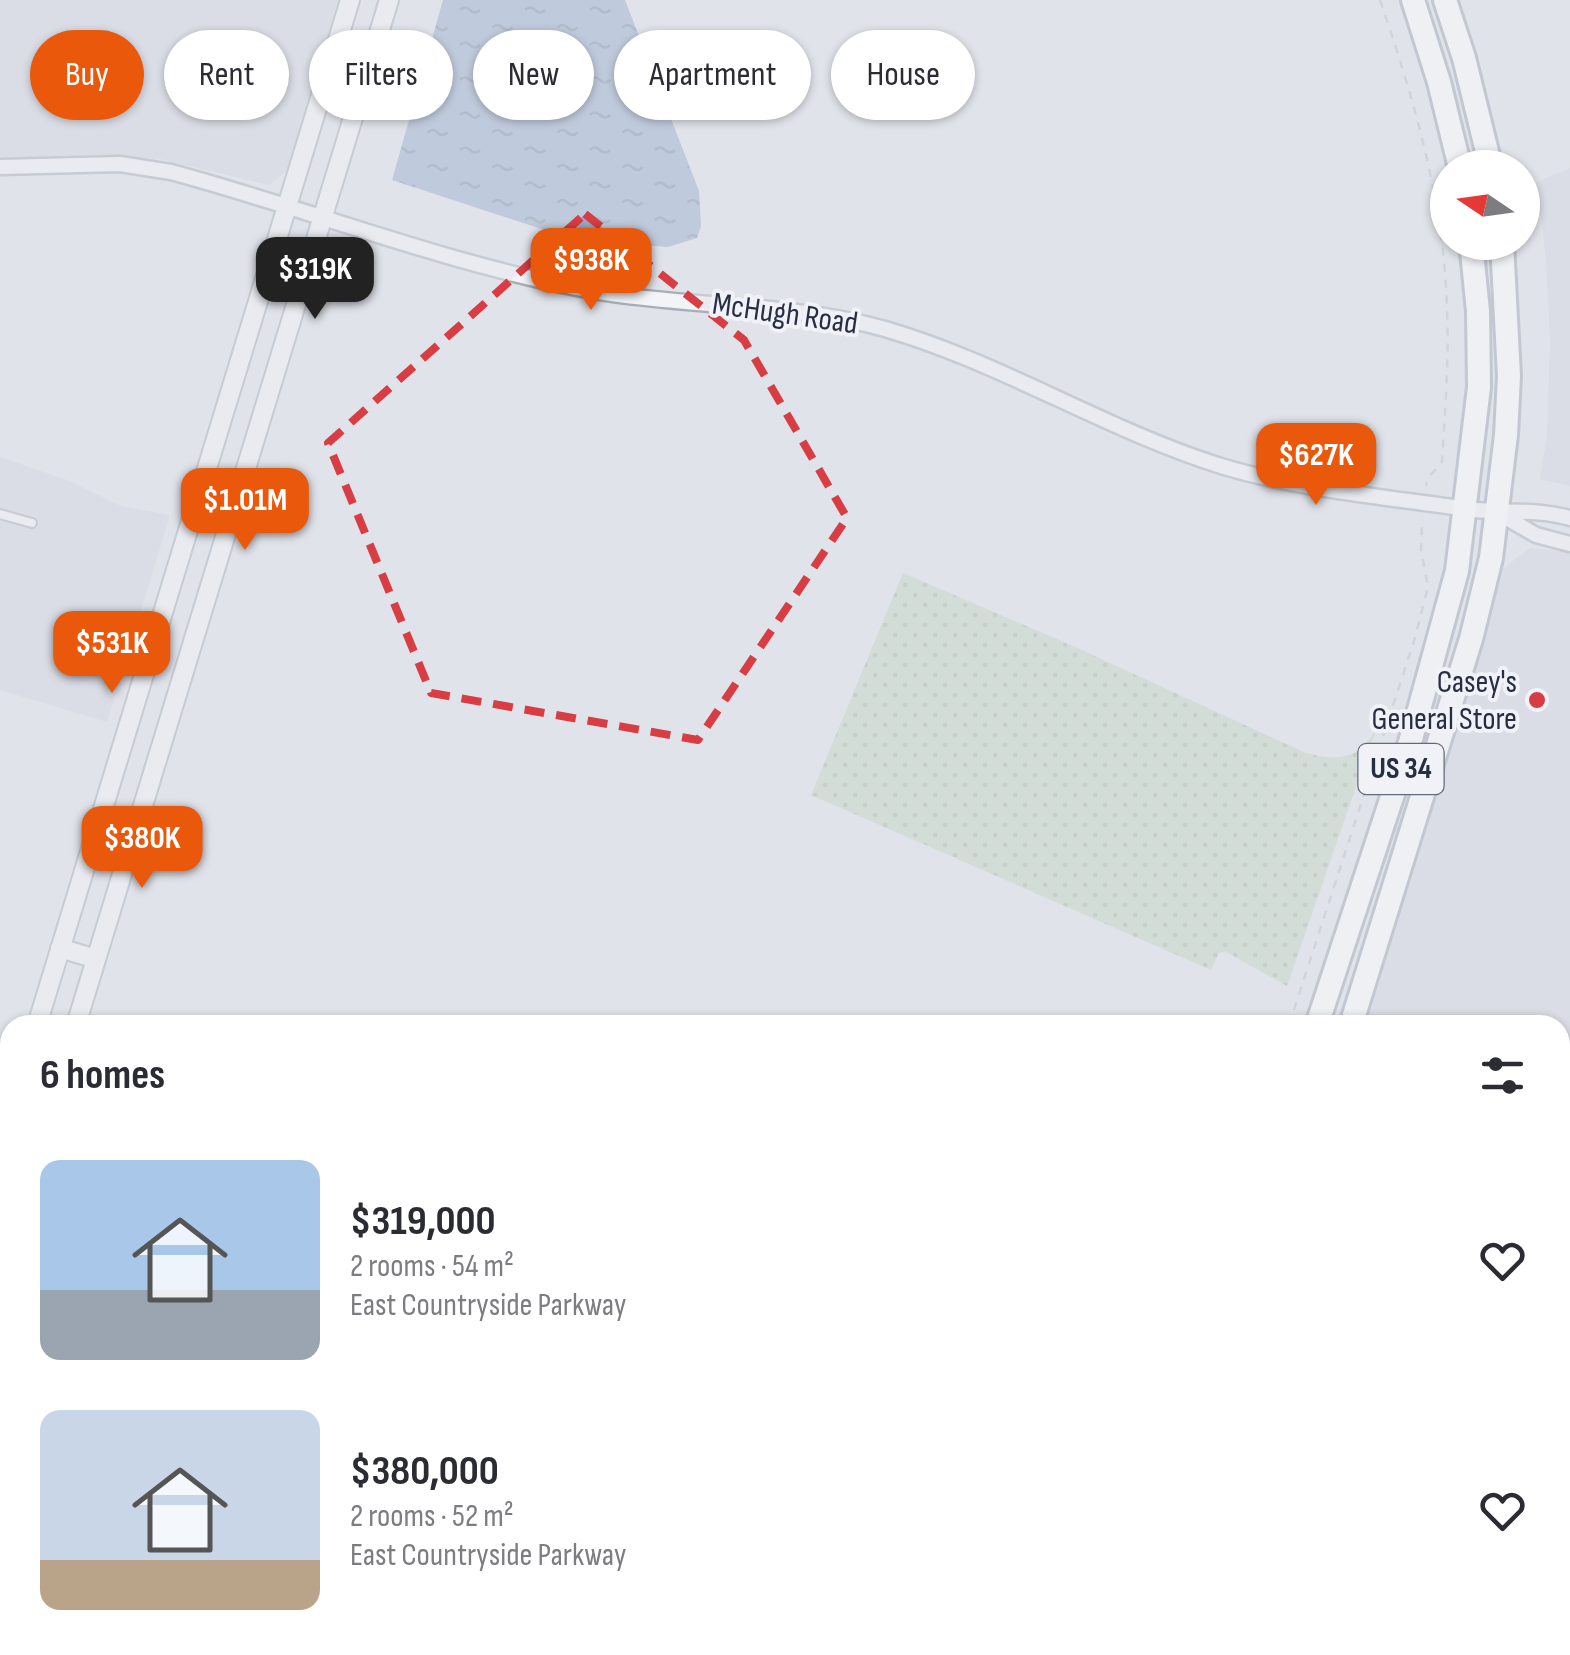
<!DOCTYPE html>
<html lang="en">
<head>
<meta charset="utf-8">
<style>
  body { margin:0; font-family:"Sofia Sans Condensed",sans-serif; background:#f7f7f7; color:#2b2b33; height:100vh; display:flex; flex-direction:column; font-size:38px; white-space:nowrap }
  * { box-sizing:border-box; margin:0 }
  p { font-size:32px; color:#7c7c81 }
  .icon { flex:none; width:55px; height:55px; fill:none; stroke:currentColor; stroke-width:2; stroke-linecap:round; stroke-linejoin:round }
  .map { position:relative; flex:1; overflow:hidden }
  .sheet { position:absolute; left:0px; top:1015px; width:1570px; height:640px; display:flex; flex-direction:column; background:#fff; border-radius:30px 30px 0 0; box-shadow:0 2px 8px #0004 }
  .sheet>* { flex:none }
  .guide { position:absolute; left:30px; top:30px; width:1000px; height:90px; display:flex; gap:20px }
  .needle { width:65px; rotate:283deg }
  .buttons { position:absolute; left:1430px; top:150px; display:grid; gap:20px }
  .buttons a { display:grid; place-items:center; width:110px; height:110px; border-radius:50%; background:#fff; box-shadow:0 2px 8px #0004; font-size:50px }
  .price { position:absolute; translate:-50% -85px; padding:0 22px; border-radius:20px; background:#ea580c; color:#fff; font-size:32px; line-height:65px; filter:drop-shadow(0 2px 5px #0008) }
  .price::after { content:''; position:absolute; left:50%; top:60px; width:30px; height:22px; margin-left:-15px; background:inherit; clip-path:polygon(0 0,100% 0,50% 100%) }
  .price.on { background:#222; color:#fff }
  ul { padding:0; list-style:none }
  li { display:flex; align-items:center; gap:30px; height:250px; padding:0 40px }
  li span { display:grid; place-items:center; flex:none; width:280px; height:200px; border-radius:20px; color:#555 }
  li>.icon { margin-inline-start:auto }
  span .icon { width:120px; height:120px; fill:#fffc; stroke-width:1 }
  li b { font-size:42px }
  h2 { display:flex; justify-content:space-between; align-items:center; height:120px; padding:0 40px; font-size:42px }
  .chip { padding:0 35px; border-radius:45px; background:#fff; box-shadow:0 2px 8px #0004; font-size:35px; line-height:90px }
  .chip.on { background:#ea580c; color:#fff }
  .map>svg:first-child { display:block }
</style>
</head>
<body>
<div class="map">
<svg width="1570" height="1655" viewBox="0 0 1570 1655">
  <defs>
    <pattern id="grass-dots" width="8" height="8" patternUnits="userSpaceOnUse" patternTransform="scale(2.5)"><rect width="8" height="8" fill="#c3d4c0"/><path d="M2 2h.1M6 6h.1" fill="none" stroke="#a8b6a6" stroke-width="1.8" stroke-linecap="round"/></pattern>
    <pattern id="forest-firs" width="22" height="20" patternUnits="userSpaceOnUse" patternTransform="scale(2.5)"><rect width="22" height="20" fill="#c3d4c0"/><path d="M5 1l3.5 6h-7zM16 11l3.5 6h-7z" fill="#a8b6a6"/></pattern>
    <pattern id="water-ripples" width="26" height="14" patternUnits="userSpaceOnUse" patternTransform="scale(2.5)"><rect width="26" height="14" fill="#98abcc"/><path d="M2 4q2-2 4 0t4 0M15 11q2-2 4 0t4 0" fill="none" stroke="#7c8ca7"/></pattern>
  </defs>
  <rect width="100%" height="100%" fill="#e0e3ea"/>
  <path fill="#d2d5df" d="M0 0H338L287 171 269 185 160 159 103 155 0 158Z
    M1570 168V486L1540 479 1547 436 1550 339 1546 260 1537 182Z
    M0 457 67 480 121 506 170 515 107 722 0 690Z
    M1530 548 1570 552V1104L1560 1100V1025H1355L1496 574Z
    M0 1564 10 1568V1645H109L105 1655H0Z
    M1560 1640 1570 1642V1655H1176L1179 1645H1560Z
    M260 1645H341L330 1655H285Z"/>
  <path fill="url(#grass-dots)" d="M903 573 1073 646 1306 753C1337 761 1357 760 1375 732L1287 986 1226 952 1219 953 1211 970 811 795Z
    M105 1645H257L281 1655H101Z
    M349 1645H624L621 1655H336Z"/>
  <path fill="url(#forest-firs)" d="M1570 1057V1145L1560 1141V1065Z"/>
  <path fill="url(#water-ripples)" d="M443 0H625L699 191 701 226 697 238 668 247 575 240 392 180Z"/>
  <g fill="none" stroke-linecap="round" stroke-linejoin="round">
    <defs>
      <path id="service" d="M0 514 32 523
        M0 1554 10 1558"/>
      <path id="minor" d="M0 167 120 164 171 172C312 210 449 265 593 291 689 308 790 302 885 329 1002 363 1106 430 1221 466 1300 490 1386 497 1467 509 1502 514 1535 508 1570 518
        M1498 513 1536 535 1570 544
        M1560 1616 1570 1618"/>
      <path id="tertiary" d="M60 948 96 959
        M37 1025 350 0
        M76 1025 389 0
        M0 1144 10 1112
        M0 1270 10 1237"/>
      <path id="primary" d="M1413 0 1439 82 1460 168
        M1445 0 1464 58 1491 168
        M1317 1025 1411 739 1457 571 1479 387 1478 311 1471 242
        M1351 1025 1471 639 1491 558 1506 435 1509 376 1502 242
        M1109 1655 1112 1645
        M1141 1655 1144 1645"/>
    </defs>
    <use href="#service" stroke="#a8adb8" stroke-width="12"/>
    <use href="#minor" stroke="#a8adb8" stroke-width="19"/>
    <use href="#tertiary" stroke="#a8adb8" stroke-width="22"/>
    <use href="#primary" stroke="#9ea5b6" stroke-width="28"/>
    <path stroke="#bec1c9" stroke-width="2.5" stroke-dasharray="8 8" stroke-linecap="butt" d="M1380 0C1414 99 1444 202 1447 308 1449 359 1445 411 1442 462L1428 478 1426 486
      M1289 1025 1414 641 1428 587 1421 550 1422 519
      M1560 1193 1570 1199
      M1560 1269 1570 1272
      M1560 1319 1570 1322
      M1560 1393 1570 1397
      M1560 1412V1413
      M1563 1432 1570 1438
      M1560 1550 1570 1549
      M1078 1655 1081 1645"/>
    <use href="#service" stroke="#f3f4f8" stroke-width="8"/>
    <use href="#minor" stroke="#f3f4f8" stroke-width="14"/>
    <use href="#tertiary" stroke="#f3f4f8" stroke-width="18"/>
    <use href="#primary" stroke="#fff" stroke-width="22"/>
  </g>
  <path d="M0 0H1570V1655H0ZM585 214 744 340 847 518 698 740 431 693 328 443Z" fill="#e0e3ea" fill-opacity=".55" fill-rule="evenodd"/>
  <path fill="none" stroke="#d73d42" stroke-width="8" stroke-dasharray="20 12" stroke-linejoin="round" d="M585 214 744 340 847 518 698 740 431 693 328 443Z"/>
  <circle fill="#d73d42" stroke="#f0f2f7" stroke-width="4" cx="1537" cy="700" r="10"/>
  <g text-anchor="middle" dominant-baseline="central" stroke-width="8" stroke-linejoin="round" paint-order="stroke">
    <rect fill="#f0f2f7" stroke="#636978" stroke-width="2.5" x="1358.5" y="744" width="85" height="50" rx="8"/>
    <g font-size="30" font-weight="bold" fill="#272e42">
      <text x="1401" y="769">US 34</text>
    </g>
    <g font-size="32" fill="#272e42" stroke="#f0f2f7">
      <text transform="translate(785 314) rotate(8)">McHugh Road</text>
    </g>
    <g font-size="32" fill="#272e42" stroke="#f0f2f7" text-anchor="end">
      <text x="1517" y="682">Casey's<tspan x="1517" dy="37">General Store</tspan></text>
    </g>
  </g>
</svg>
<div class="buttons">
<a><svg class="needle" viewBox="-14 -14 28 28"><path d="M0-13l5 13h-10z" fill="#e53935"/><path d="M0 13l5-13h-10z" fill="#7c7c81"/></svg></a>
</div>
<b class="price" style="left:591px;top:313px">$938K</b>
<b class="price on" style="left:315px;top:322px">$319K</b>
<b class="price" style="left:1316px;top:508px">$627K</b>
<b class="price" style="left:245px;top:553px">$1.01M</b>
<b class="price" style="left:112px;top:696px">$531K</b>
<b class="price" style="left:142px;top:891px">$380K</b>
<div class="guide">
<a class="chip on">Buy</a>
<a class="chip">Rent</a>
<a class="chip">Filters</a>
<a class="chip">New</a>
<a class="chip">Apartment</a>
<a class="chip">House</a>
</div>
<section class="sheet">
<h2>6 homes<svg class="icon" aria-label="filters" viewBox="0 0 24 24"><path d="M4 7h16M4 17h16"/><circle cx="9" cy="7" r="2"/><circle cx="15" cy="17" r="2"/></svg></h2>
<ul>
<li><span style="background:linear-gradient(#a9c7e8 65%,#9aa5b1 0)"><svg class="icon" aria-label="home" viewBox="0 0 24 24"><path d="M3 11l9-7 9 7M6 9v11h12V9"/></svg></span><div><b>$319,000</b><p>2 rooms · 54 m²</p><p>East Countryside Parkway</p></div><svg class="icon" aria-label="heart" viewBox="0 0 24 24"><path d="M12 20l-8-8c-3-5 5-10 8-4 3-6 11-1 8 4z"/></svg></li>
<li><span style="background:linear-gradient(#c9d6e8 75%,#b9a48a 0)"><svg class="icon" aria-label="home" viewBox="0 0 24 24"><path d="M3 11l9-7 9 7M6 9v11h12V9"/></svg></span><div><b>$380,000</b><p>2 rooms · 52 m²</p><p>East Countryside Parkway</p></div><svg class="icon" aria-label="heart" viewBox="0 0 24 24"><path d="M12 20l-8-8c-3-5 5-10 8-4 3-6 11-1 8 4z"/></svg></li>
</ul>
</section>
</div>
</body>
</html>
